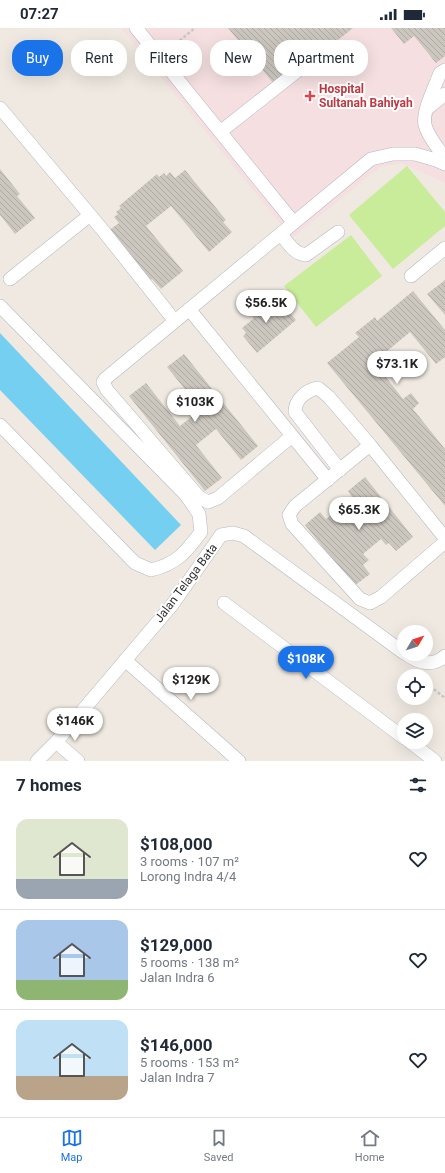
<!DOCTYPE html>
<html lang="en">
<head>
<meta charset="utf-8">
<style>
  body { margin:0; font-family:Roboto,sans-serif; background:#f6f6f7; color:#1f2937; height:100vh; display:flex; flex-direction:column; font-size:15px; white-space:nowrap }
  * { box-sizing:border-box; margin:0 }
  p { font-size:13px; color:#747a83 }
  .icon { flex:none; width:22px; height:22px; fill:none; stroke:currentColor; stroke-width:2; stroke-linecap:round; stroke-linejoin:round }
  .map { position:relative; height:733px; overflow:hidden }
  .details { display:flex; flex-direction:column; background:#fff; flex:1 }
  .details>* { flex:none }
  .top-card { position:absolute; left:12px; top:12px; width:421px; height:36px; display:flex; gap:8px }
  .needle { width:26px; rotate:51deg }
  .buttons { position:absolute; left:397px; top:597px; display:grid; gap:8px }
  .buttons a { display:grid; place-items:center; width:36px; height:36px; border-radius:50%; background:#fff; box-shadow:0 4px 16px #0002; font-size:20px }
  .price { position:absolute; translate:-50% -34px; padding:0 9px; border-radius:14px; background:#fff; color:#222; font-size:13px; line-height:26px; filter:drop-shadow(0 1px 2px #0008) }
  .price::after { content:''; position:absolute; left:50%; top:24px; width:12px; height:9px; margin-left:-6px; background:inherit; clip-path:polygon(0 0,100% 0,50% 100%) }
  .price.active { background:#1a73e8; color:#fff }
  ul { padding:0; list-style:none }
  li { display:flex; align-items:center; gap:12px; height:100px; padding:0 16px }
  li+li { border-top:1px solid #e0e1e3 }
  li span { display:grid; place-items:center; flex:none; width:112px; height:80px; border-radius:12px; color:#555 }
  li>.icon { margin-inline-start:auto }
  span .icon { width:48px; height:48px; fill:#fffc; stroke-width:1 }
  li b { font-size:17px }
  h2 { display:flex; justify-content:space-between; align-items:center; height:48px; padding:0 16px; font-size:17px }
  .pill { padding:0 14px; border-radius:16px; background:#fff; box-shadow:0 4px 16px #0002; font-size:14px; line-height:36px }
  .pill.active { background:#1a73e8; color:#fff }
  .status { display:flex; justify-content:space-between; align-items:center; height:28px; padding:0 20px; background:#fff; direction:ltr }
  .status svg { height:11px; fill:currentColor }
  .menu { display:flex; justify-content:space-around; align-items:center; height:56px; border-top:1px solid #e0e1e3; background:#fff; font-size:11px; color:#747a83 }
  .menu a { display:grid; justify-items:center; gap:2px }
  .menu .active { color:#1a73e8 }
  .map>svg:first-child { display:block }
</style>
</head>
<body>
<div class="status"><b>07:27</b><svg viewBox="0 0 49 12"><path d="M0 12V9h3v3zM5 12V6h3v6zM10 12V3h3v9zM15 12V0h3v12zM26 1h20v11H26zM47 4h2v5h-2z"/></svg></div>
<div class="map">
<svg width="445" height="733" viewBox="0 0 445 733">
  <defs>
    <pattern id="building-back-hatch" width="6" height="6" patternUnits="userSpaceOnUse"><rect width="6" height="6" fill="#cbc7bf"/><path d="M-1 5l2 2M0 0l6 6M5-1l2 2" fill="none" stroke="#afaba4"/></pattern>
  </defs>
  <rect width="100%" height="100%" fill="#efe9e1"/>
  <path fill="#f5dfe0" d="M121 0H445V155L402 135 380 139 292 210Z"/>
  <path fill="#c9ec9a" d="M407 138 445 184V198L393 241 349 187Z
    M351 207 382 248 316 299 284 258Z"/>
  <path fill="#75cff0" d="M0 305 181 497 155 522 0 362Z"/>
  <path fill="url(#building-back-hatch)" d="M228 0H353L318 28 274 56Z
    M391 0H445V28L436 35 414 8 404 16Z
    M0 141 20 166 17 168 35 190 15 206 0 187Z
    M185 142 226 192 223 194 232 204 209 224 171 178 146 198 183 243 161 261 152 251 150 253 108 203 119 195 114 189 118 186 116 184 121 180 119 178 157 146 159 149 164 145 166 148 170 144 175 150Z
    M445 252V287L427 266Z
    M413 263 445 302V329L436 336 410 304 374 334 403 371 411 365 419 375 413 381 445 421V478L327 335 359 309 355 305 375 289 377 293Z
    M254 270 264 282 275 273 279 278 282 275 296 292 257 325 243 308 246 305 242 300 254 290 244 278Z
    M184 326 258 418 241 432 216 401 196 417 222 450 205 463 129 368 146 355 180 398 201 381 167 339Z
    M365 449 413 509 396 523 389 515 386 517 381 511 363 526 369 532 363 537 370 546 354 558 305 497 320 484 326 491 332 486 337 492 354 479 348 472 352 469 348 463Z"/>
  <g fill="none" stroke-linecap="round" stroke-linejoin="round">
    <defs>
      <path id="minor" d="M136 0 294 195
        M445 42 440 45C435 59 422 83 425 97 428 109 438 120 445 130
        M0 80 101 200 174 292
        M428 80 445 66
        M220 104 319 26
        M281 206C288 215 294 226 306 227L338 204
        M411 248 445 220
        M10 251 90 187
        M0 278 186 467 199 486 201 504C186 524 177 536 151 542L135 535 0 397
        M189 281 328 452
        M292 408 218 470 208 474 199 469 107 362 103 354 105 351 371 131 393 126H415L436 132 445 136
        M370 417 295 478 289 487 292 496 360 571 370 575 381 569 445 514
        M340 442 295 384C295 371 307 362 318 360L329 369 370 417 445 510
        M224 575 404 710
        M406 626C418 635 433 639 445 628
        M125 632 239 733
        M56 714 78 733
        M410 714 435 733
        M37 733 56 714 172 577 221 507 233 505 244 508 404 625"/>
    </defs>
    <use href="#minor" stroke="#b4b7c1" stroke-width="14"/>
    <path stroke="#c9c9c9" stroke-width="2.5" stroke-dasharray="3 2" stroke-linecap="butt" d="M168 22 195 0
      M426 655 445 670"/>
    <use href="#minor" stroke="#fff" stroke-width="13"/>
  </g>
  <path fill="#e0444e" stroke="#fff" stroke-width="1.5" d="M308 62h4v4h4v4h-4v4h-4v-4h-4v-4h4z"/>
  <g text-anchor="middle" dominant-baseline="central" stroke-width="4" stroke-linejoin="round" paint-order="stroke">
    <g font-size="12" font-weight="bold" fill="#be3a42" stroke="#fff" text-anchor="start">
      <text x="319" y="61">Hospital<tspan x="319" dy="14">Sultanah Bahiyah</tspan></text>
    </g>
    <g font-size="12" fill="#2e2e2e" stroke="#fff">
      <text transform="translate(186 555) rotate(-53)">Jalan Telaga Bata</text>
    </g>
  </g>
</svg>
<div class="buttons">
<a><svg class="needle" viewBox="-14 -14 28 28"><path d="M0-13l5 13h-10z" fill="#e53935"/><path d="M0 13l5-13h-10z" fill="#747a83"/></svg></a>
<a><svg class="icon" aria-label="locate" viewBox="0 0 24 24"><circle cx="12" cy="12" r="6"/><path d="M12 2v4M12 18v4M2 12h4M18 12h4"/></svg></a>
<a><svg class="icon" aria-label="layers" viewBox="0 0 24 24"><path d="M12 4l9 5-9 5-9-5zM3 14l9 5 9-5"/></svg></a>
</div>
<b class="price" style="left:266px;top:296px">$56.5K</b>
<b class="price" style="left:397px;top:357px">$73.1K</b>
<b class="price" style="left:195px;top:395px">$103K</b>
<b class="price" style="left:359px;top:503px">$65.3K</b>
<b class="price active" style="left:306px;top:652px">$108K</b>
<b class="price" style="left:191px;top:673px">$129K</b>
<b class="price" style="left:75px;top:714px">$146K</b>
<div class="top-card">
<a class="pill active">Buy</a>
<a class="pill">Rent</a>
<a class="pill">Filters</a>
<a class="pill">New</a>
<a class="pill">Apartment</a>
</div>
</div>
<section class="details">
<h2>7 homes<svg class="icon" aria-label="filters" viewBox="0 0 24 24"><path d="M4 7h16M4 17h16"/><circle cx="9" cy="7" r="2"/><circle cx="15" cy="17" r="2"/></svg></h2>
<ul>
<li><span style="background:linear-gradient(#dfe7d0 75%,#9aa5b1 0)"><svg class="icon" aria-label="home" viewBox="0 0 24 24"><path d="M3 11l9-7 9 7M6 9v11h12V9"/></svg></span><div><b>$108,000</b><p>3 rooms · 107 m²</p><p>Lorong Indra 4/4</p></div><svg class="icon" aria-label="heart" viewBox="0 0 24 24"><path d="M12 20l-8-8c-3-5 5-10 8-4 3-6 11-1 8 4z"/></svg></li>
<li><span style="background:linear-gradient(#a9c7e8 75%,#8fb573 0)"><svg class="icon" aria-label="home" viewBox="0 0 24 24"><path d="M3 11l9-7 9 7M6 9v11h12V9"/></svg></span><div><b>$129,000</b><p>5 rooms · 138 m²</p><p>Jalan Indra 6</p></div><svg class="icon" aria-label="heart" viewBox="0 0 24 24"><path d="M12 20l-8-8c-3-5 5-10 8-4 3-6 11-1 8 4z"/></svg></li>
<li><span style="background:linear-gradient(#bfe0f5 70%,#b9a48a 0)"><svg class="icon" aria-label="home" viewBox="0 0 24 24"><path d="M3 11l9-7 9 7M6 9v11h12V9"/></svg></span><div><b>$146,000</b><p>5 rooms · 153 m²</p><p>Jalan Indra 7</p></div><svg class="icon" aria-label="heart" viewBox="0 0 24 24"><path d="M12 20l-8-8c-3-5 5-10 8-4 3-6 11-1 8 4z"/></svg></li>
</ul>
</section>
<nav class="menu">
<a class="active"><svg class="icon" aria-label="map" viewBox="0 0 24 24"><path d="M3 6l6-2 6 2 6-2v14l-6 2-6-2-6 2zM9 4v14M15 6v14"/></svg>Map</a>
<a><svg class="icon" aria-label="saved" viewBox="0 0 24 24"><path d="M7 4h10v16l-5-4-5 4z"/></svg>Saved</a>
<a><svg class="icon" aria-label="home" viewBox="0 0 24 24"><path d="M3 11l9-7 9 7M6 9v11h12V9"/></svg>Home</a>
</nav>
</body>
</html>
